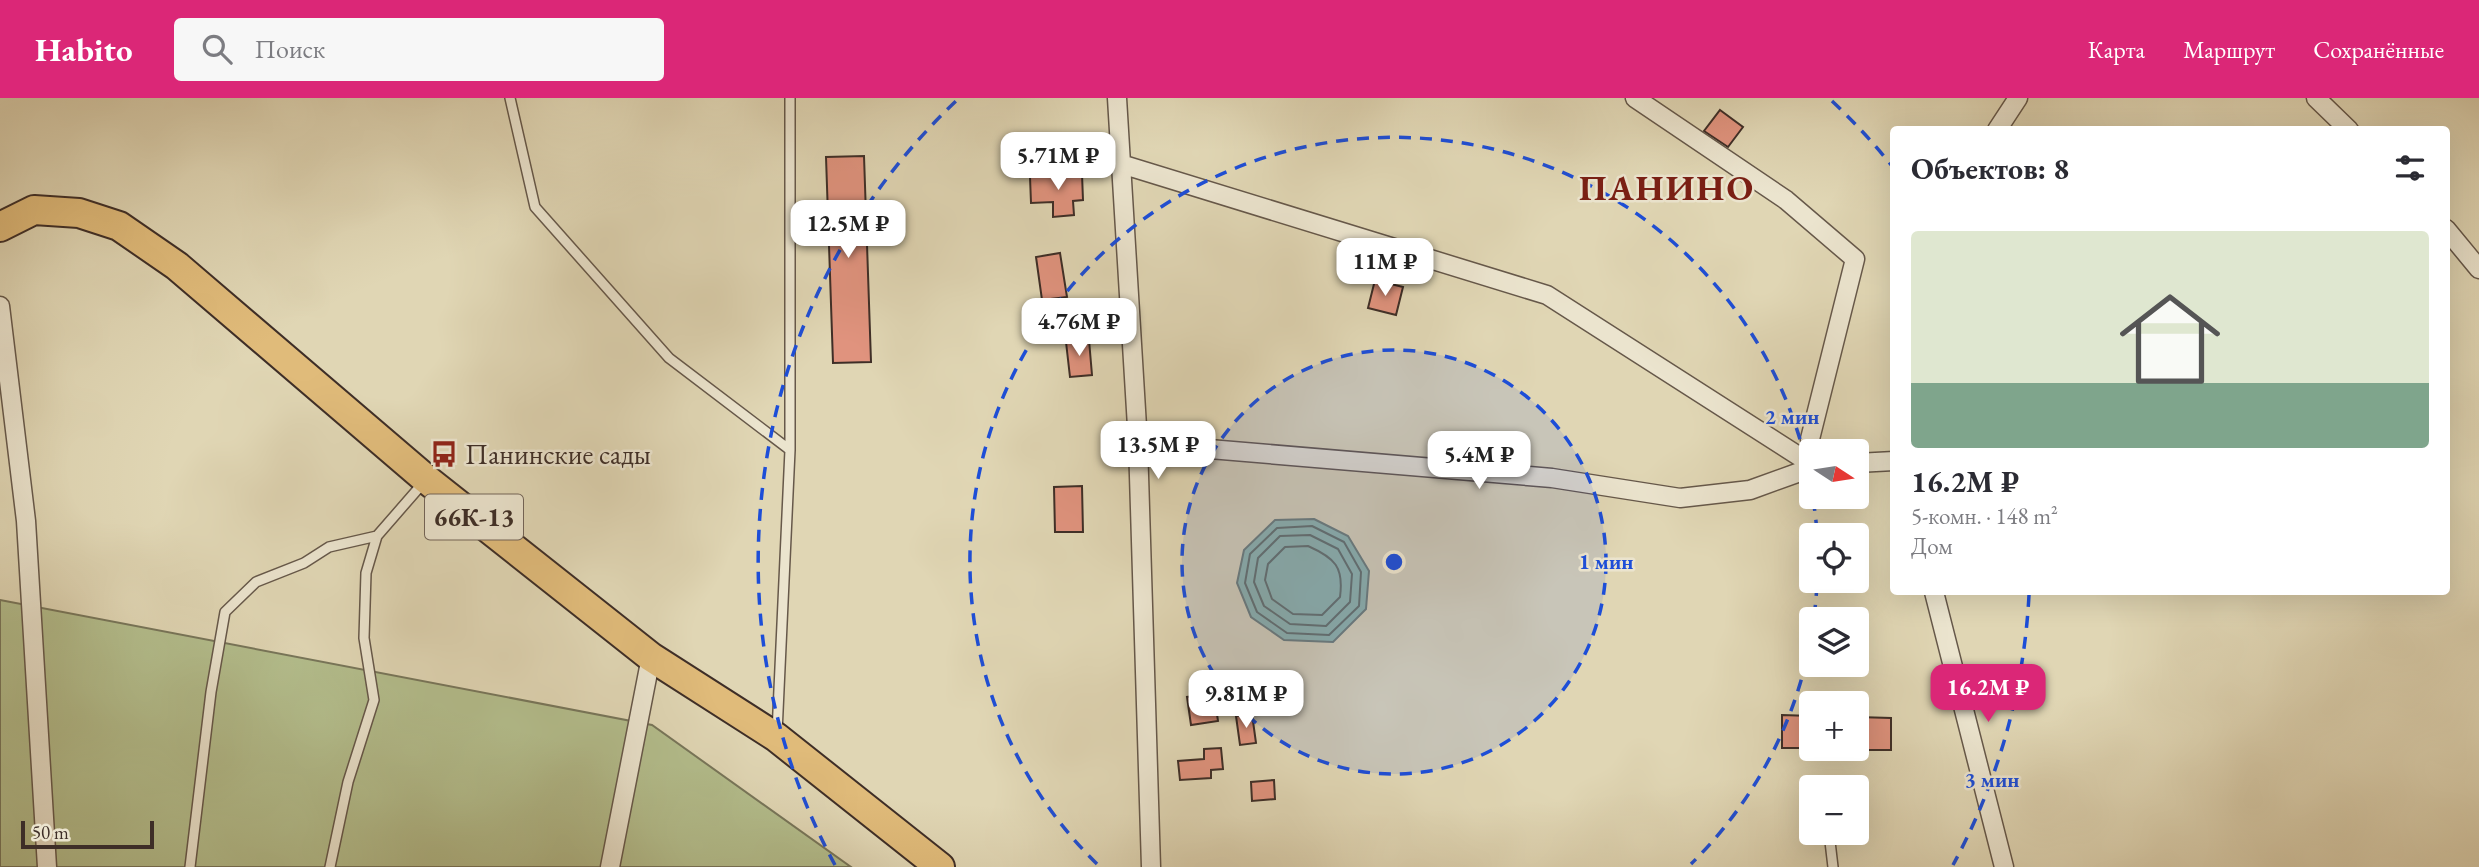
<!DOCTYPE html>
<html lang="ru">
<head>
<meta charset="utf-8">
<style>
  body { margin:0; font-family:"EB Garamond",serif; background:#f7f7f7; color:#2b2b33; height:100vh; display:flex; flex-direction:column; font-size:26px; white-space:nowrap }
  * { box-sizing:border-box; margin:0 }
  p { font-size:23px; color:#7c7c81 }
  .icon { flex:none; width:38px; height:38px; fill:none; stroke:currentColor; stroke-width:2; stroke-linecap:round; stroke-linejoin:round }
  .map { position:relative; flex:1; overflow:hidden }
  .side { position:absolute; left:1890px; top:28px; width:560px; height:469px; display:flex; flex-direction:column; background:#fff; border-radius:7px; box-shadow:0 7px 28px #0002 }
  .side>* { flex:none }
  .needle { width:46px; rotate:102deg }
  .buttons { position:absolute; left:1799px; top:341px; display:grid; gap:14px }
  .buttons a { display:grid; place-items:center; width:70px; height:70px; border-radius:7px; background:#fff; box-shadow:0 7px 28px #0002; font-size:35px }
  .scale { position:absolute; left:21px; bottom:18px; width:133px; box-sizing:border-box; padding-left:7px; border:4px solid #3e2e27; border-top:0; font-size:19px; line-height:24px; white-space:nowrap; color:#3e2e27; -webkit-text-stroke:5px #ebe4ce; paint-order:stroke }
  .price { position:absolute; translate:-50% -60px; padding:0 16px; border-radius:14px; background:#fff; color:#222; font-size:23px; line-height:46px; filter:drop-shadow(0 2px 4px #0008) }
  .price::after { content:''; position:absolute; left:50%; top:42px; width:21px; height:16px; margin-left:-10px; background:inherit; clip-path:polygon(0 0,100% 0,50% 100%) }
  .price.on { background:#db2777; color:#fff }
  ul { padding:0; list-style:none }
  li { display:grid; align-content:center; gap:14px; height:371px; padding:0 21px }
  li+li { border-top:2px solid #e1e1e2 }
  li span { display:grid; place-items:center; height:217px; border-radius:7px; color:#555 }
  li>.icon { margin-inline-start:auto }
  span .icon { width:126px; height:126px; fill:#fffc; stroke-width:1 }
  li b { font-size:30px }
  h2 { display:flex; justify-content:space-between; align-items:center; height:84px; padding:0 21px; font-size:30px }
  header { display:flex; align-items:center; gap:42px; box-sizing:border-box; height:98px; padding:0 35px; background:#db2777; color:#fff }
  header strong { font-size:33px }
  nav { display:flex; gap:38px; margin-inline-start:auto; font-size:24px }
  .search { width:490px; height:63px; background:#f7f7f7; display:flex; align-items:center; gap:18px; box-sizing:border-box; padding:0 24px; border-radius:7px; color:#7c7c81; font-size:26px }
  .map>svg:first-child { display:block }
</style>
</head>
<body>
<header>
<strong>Habito</strong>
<div class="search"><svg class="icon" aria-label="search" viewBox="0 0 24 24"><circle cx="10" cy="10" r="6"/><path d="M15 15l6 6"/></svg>Поиск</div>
<nav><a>Карта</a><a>Маршрут</a><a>Сохранённые</a></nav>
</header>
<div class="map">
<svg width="2479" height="769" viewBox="0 0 2479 769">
  <rect width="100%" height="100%" fill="#e0d6b4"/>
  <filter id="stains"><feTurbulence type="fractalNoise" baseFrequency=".00286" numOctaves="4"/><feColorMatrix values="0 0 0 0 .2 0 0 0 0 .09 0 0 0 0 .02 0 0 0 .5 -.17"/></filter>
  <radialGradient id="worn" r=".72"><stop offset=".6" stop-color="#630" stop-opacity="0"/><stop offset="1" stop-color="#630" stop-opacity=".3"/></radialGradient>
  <path fill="#b3bd8c" stroke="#78765a" stroke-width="2" d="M0 502 652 627 851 769H0Z"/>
  <path fill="#94b9aa" stroke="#728176" stroke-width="2" d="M1314 421 1348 438 1369 473 1366 511 1333 544 1284 542 1251 519 1237 485 1244 452 1275 422Z"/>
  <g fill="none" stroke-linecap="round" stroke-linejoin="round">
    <path stroke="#697468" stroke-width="2" d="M1312 428 1344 444 1361 474 1359 508 1329 537 1287 535 1257 514 1245 485 1250 456 1277 430Z
      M1310 437 1338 451 1352 476 1350 504 1326 528 1290 526 1264 508 1254 484 1258 460 1280 438Z
      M1308 448C1335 460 1344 469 1340 499L1322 517 1293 516 1272 501 1265 482 1268 466 1285 449Z"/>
  </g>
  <path fill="#e0937e" stroke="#3e2e27" stroke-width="2" d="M1720 12 1743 29 1728 49 1704 33Z
    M864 58 871 264 833 265 826 59Z
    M1082 76 1083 102 1073 103 1074 117 1053 119V104L1031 105 1030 79Z
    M1060 155 1067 199 1042 202 1036 159Z
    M1375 182 1403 189 1396 217 1368 210Z
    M1089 242 1092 277 1070 279 1066 244Z
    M1082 388 1083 434H1055L1054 389Z
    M1214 596 1218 623 1191 627 1187 599Z
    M1252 616 1256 645 1240 647 1236 618Z
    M1782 617 1811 618V650H1782Z
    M1857 619 1891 620V652H1857Z
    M1221 650 1223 671 1211 672V680L1180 682 1178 663 1204 661V651Z
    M1274 682 1275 701 1252 703 1251 684Z"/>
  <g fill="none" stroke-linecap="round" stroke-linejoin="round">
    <defs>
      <path id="lane" d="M510 0 535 109 669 260 790 352
        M777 635 790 352V0
        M1829 735 1833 769
        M190 769 211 594 225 514 256 484 304 465 329 449 377 438
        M330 769 348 684 374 602 364 540 366 475 377 438 424 384"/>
      <path id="street" d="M1117 0 1138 345 1151 769
        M1635 0 1786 102 1855 161 1810 341 1813 354
        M2316 0 2349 32
        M1997 32 2018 0
        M1121 66 1547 197 1811 366
        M2446 131 2479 171
        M0 208 26 423 47 769
        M1138 345 1552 380 1680 400 1750 392 1811 370
        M1857 365 1894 363
        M1934 494 2004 769
        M610 769 651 559"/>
      <path id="primary" d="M0 129 34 112 79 115 119 128 177 168 426 381 651 559 776 639 940 769"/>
    </defs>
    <use href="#lane" stroke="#66584a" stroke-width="12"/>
    <use href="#street" stroke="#66584a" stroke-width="21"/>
    <use href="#primary" stroke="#3e2e27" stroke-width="32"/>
    <use href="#lane" stroke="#ebe4ce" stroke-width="9"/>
    <use href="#street" stroke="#ebe4ce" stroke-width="18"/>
    <use href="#primary" stroke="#e0bb7a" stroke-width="28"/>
  </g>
  <circle cx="1394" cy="464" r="212" fill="#1d4ed8" fill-opacity=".12"/>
  <g fill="none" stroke="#1d4ed8" stroke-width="3.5" stroke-dasharray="12 9">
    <circle cx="1394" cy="464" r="212"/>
    <path d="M1817 486A424 424 0 0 1 1814 519M1811 541A424 424 0 0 1 1691 766M1097 766A424 424 0 1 1 1811 387M1813 401A424 424 0 0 1 1817 434"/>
    <path d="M2029 497A636 636 0 0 1 1953 767M835 767A636 636 0 0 1 956 3M1832 3A636 636 0 0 1 1892 68"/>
  </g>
  <defs>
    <symbol id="bus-bare" viewBox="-9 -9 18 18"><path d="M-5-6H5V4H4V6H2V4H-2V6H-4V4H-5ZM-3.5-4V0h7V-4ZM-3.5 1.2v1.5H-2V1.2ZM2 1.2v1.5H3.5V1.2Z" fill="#8f2418" stroke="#ebe4ce" stroke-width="2.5" paint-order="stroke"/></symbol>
  </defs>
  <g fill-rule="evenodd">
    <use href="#bus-bare" x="425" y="337" width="38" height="38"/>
  </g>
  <g text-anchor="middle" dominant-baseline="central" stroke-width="5" stroke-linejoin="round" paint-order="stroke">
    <rect fill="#ebe4ce" stroke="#726559" stroke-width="2" x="425" y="396.5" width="98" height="45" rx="5"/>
    <g font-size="26" font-weight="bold" fill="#3e2e27">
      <text x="474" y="419">66К-13</text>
    </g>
    <g font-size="28" fill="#3e2e27" stroke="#ebe4ce" text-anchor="start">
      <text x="465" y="356">Панинские сады</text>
    </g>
    <g font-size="35" font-weight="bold" letter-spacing="2" fill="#7a1f14" stroke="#ebe4ce">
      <text x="1667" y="89">ПАНИНО</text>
    </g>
  </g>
  <circle cx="1394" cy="464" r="10" fill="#1d4ed8" stroke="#ebe4ce" stroke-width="3.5"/>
  <g font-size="21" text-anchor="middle" font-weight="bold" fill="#1d4ed8" stroke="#ebe4ce" stroke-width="5" stroke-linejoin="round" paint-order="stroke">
    <text x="1792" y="326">2 мин</text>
    <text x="1606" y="471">1 мин</text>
    <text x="1992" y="689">3 мин</text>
  </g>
  <rect width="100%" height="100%" filter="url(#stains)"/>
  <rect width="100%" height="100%" fill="url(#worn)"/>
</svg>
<div class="buttons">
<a><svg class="needle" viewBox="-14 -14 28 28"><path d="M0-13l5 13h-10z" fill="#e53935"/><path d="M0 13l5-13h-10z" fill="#7c7c81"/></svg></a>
<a><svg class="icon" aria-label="locate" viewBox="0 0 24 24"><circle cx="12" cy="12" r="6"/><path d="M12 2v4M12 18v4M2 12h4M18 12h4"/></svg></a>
<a><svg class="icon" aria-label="layers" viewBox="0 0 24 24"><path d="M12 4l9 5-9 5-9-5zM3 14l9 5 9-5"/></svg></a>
<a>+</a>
<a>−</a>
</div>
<div class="scale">50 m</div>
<b class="price" style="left:1058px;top:94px">5.71M ₽</b>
<b class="price" style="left:848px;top:162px">12.5M ₽</b>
<b class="price" style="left:1385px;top:200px">11M ₽</b>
<b class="price" style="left:1079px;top:260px">4.76M ₽</b>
<b class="price" style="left:1158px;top:383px">13.5M ₽</b>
<b class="price" style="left:1479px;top:393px">5.4M ₽</b>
<b class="price on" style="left:1988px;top:626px">16.2M ₽</b>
<b class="price" style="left:1246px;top:632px">9.81M ₽</b>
<section class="side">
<h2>Объектов: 8<svg class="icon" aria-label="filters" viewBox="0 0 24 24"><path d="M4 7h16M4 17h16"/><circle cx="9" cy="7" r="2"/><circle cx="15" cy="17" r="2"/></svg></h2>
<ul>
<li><span style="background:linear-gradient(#dfe7d0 70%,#7fa58c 0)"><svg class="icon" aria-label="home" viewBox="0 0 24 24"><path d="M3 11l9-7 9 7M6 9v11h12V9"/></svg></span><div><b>16.2M ₽</b><p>5-комн. · 148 m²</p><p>Дом</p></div></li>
</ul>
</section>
</div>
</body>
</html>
